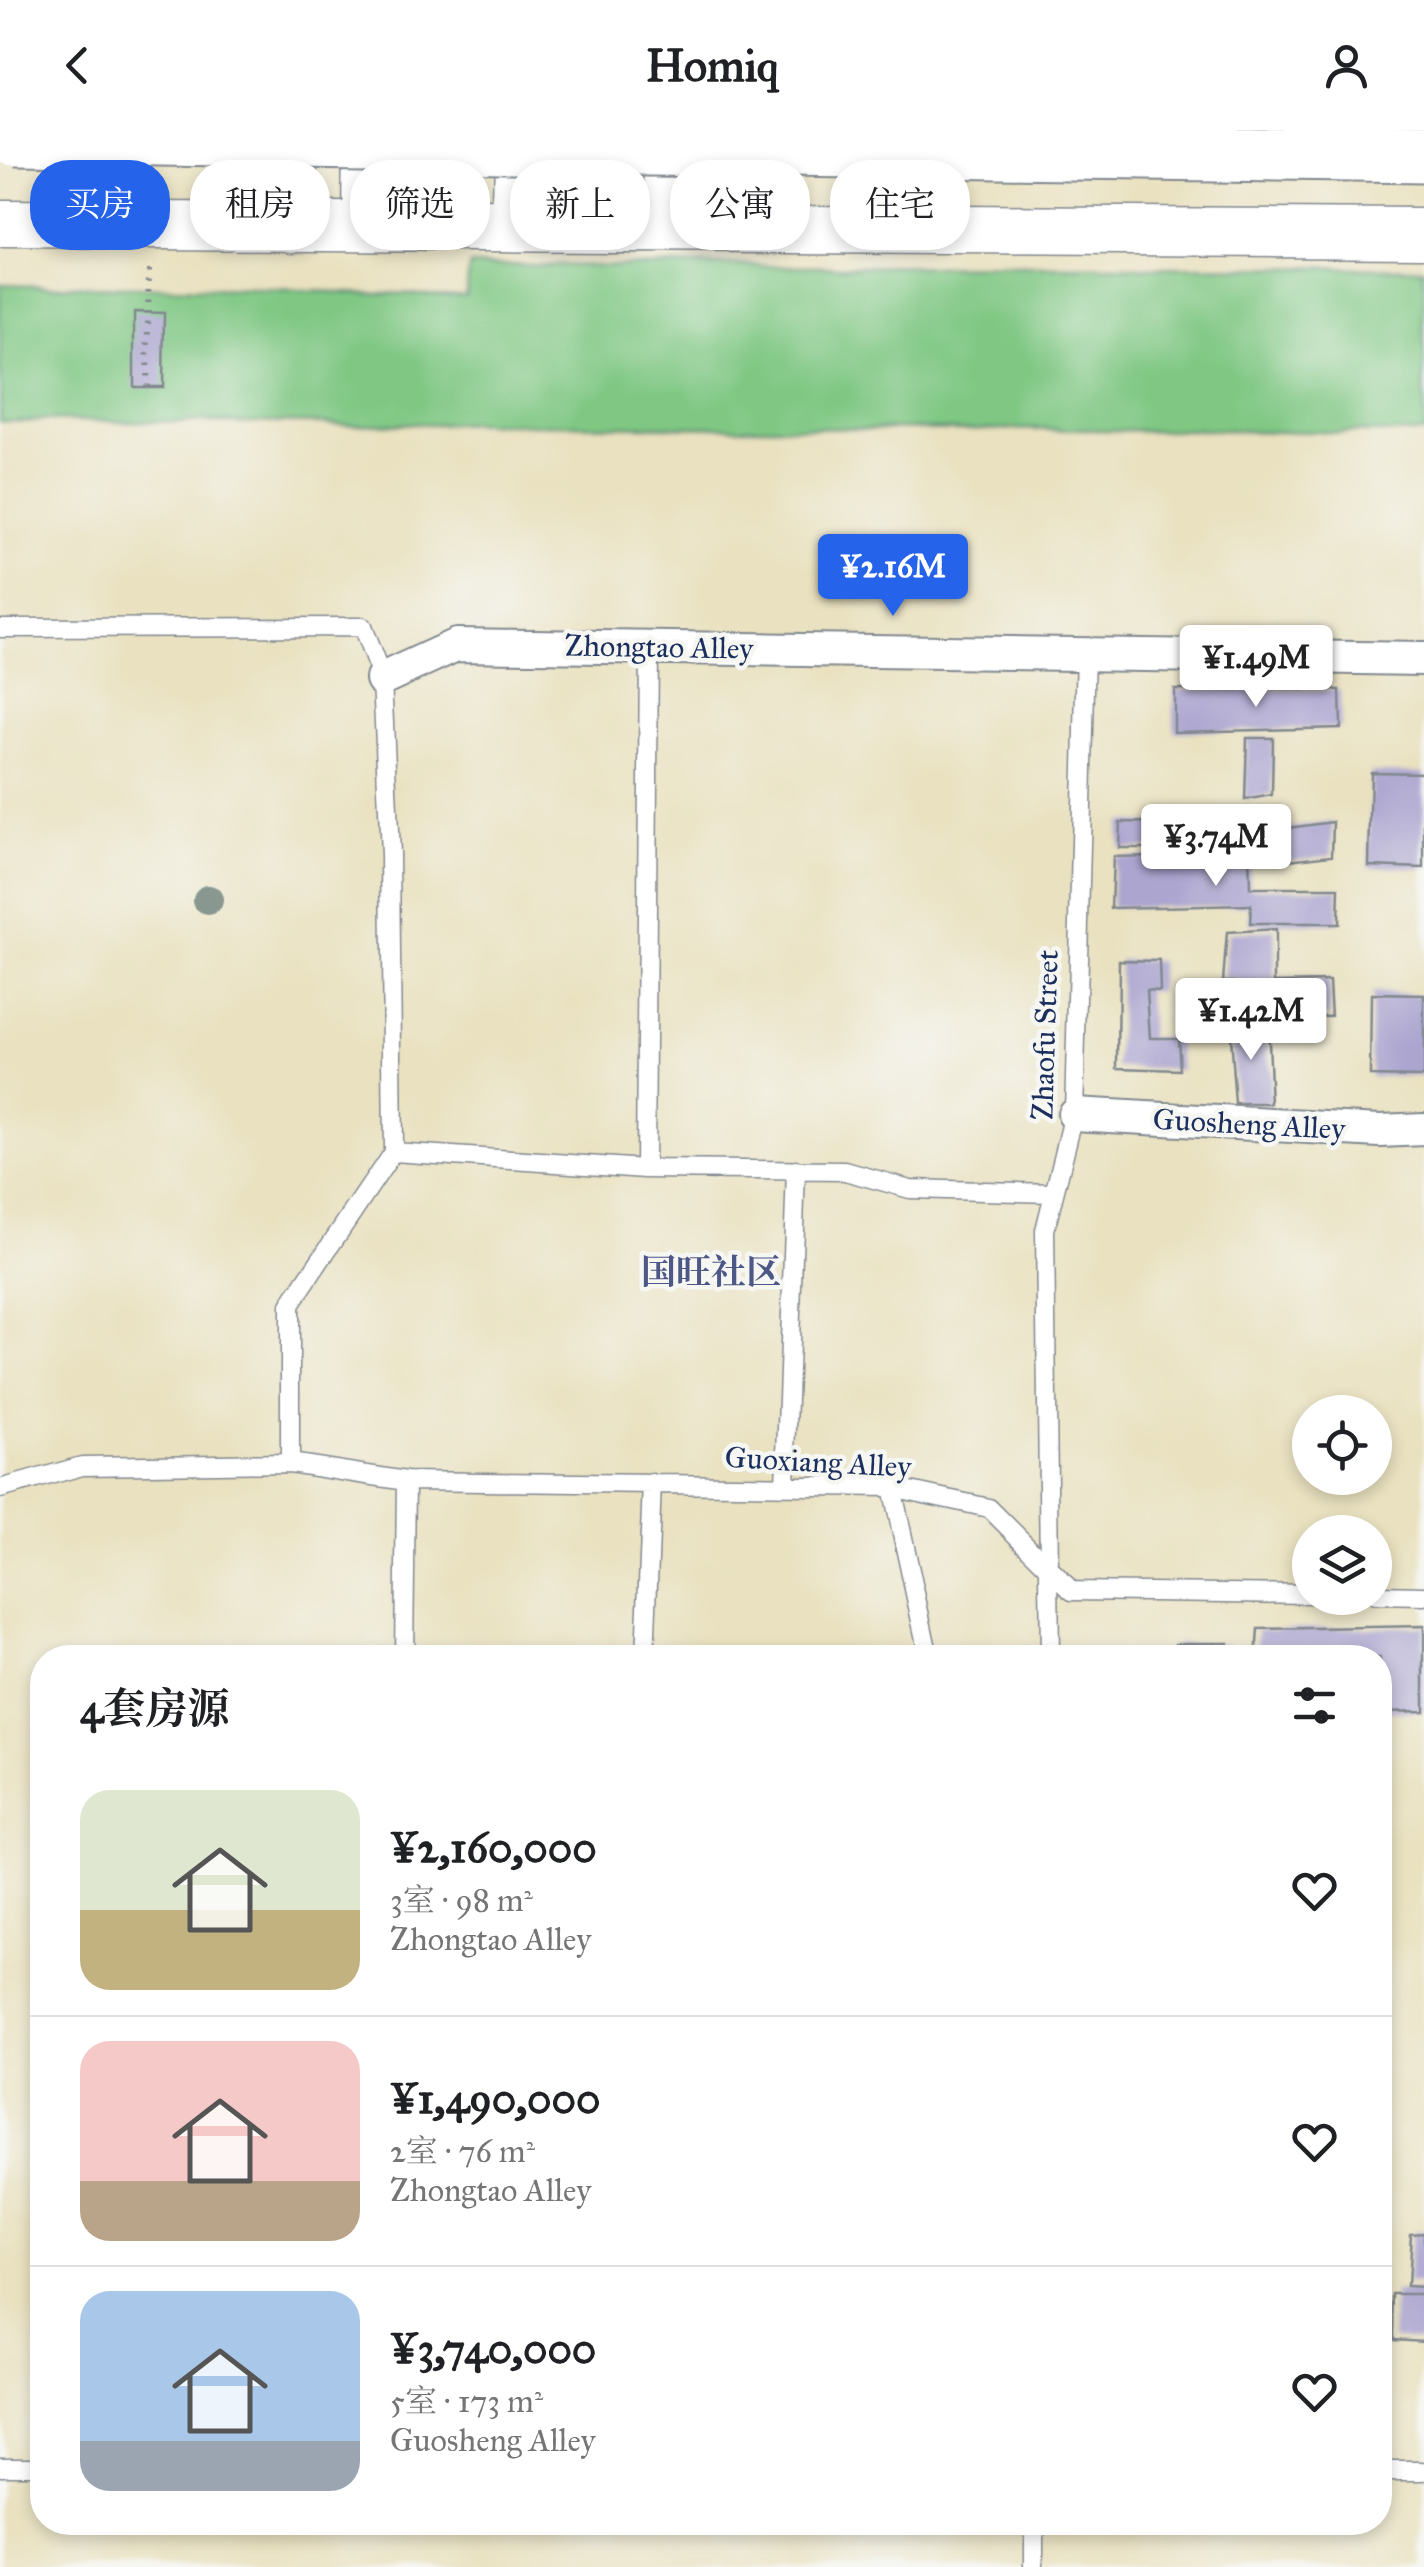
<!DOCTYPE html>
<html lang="zh">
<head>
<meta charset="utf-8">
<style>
  body { margin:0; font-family:"IM FELL Great Primer","Noto Serif SC",serif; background:#f2f2f2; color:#202124; height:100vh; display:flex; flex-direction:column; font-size:38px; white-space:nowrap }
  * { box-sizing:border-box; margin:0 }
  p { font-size:32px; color:#757577 }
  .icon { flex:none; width:55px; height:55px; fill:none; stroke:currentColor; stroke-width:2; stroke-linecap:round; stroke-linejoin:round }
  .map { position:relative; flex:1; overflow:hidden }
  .side { position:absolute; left:30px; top:1515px; width:1362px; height:890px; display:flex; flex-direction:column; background:#fff; border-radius:40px; box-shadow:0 5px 15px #0003 }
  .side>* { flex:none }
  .banner { position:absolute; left:30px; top:30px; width:1365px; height:90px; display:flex; gap:20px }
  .controls { position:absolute; left:1292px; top:1265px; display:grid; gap:20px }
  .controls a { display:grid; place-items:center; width:100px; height:100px; border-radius:50%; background:#fff; box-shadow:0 5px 15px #0003; font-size:50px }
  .price { position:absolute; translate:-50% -85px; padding:0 22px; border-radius:10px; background:#fff; color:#222; font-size:32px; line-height:65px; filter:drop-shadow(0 2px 5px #0008) }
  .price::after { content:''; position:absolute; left:50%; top:60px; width:30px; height:22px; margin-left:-15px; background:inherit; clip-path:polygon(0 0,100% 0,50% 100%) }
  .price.current { background:#2563eb; color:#fff }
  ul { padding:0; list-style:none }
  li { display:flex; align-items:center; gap:30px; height:250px; padding:0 50px }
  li+li { border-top:2px solid #e0e0e0 }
  li span { display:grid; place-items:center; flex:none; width:280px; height:200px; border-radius:30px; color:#555 }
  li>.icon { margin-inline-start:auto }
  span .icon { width:120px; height:120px; fill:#fffc; stroke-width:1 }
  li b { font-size:42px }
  h2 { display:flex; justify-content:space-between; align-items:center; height:120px; padding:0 50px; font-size:42px }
  .chip { padding:0 35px; border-radius:40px; background:#fff; box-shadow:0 5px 15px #0003; font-size:35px; line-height:90px }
  .chip.current { background:#2563eb; color:#fff }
  header { display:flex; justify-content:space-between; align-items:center; height:130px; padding:0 50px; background:#fff; font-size:45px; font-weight:700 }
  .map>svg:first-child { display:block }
</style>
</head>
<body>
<header><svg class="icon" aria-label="back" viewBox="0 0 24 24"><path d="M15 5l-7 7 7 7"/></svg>Homiq<svg class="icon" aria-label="person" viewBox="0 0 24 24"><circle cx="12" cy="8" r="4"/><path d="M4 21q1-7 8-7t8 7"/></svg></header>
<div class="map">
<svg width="1424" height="2437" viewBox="0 0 1424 2437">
  <rect width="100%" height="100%" fill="#f6f6f2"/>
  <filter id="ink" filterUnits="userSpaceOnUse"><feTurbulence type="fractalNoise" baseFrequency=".01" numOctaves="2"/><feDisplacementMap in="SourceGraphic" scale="20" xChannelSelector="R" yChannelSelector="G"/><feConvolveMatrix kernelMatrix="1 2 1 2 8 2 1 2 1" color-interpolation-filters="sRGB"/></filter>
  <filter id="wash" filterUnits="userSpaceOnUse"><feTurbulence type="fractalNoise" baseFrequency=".0048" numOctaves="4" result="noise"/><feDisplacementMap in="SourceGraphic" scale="40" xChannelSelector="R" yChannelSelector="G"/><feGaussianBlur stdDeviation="2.25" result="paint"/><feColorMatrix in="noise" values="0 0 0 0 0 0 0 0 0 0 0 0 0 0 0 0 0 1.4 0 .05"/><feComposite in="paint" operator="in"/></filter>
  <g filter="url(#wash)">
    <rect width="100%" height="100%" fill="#e9e1bf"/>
    <path fill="#7fc783" stroke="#4d7b70" stroke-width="2.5" d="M470 135 1424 138V303L0 290V154L465 165Z"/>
    <g id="blocks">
      <path fill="#aca5d0" d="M134 182 164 183 163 257H134Z
        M1174 559 1340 560 1341 598 1174 602Z
        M1247 608H1273L1272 665 1245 670Z
        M1371 642 1424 643V738L1369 736Z
        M1120 692 1248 694V718H1119Z
        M1333 692 1332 725 1279 731 1280 699Z
        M1249 724 1250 758H1339L1338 794H1250L1251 775 1111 778 1113 727Z
        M1275 800V852L1329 851 1331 886 1236 884 1235 851H1223L1227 803Z
        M1119 830 1159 831 1160 861 1147 860 1150 908H1178L1180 940 1118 938Z
        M1371 864 1424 865V947L1370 946Z
        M1267 891 1271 974H1235L1229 893Z
        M1424 1496V1581L1380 1582V1528H1256L1258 1499Z
        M1176 1513H1228L1227 1528H1176Z
        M1424 2102V2157L1407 2156 1410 2103Z
        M1394 2164H1424V2209L1393 2207Z"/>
    </g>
  </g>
  <g filter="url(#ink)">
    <use href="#blocks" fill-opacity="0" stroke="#82888e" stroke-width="2.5"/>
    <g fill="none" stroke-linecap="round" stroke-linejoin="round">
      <defs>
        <path id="lane" d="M0 498 362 497 382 549 390 724 393 1022 290 1175V1333
          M393 1022 645 1039 845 1041 910 1059 1054 1063
          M645 1039 649 517
          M785 1355 796 1040
          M892 1357 929 1528
          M0 1359 82 1336 290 1333 406 1351 892 1357 989 1378 1072 1461 1310 1464
          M1375 1465 1424 1466
          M404 1528 406 1351
          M645 1528 652 1353
          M1050 1528 1045 1100 1074 984 1086 522
          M0 2335H42
          M1380 2341H1424
          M1034 2392V2437"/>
        <path id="street" d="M382 549 456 515 1424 529
          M1074 984 1380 1001 1424 999"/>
        <path id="secondary" d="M0 94 1424 103
          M366 96 367 0
          M293 97 294 0
          M424 97V0
          M517 97 518 0
          M568 97V0
          M671 98 672 0"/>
      </defs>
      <use href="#lane" stroke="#82888e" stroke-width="21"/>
      <use href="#street" stroke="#82888e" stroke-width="36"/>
      <use href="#secondary" stroke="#82888e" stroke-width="51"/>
      <path stroke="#82888e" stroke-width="6" stroke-dasharray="2.5 8" stroke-linecap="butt" d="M147 257 149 137"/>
      <use href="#lane" stroke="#fff" stroke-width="18"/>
      <use href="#street" stroke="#fff" stroke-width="32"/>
      <use href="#secondary" stroke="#fff" stroke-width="48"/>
      <defs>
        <path id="highway-bridge" d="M15 7 1424 27"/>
      </defs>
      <use href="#highway-bridge" stroke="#82888e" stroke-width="59" stroke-linecap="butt"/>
      <use href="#highway-bridge" stroke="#fff" stroke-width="55"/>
    </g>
    <circle fill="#889890" cx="208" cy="770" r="15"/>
  </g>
  <g text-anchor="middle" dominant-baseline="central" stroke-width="9" stroke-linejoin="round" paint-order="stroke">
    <g font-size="30" fill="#1b2f5e" stroke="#f6f6f2">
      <text transform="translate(659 517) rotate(1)">Zhongtao Alley</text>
      <text transform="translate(1045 905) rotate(-88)">Zhaofu Street</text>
      <text transform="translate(1249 994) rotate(3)">Guosheng Alley</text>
      <text transform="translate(818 1332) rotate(3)">Guoxiang Alley</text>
    </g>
    <g font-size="35" font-weight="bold" fill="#4e5886" stroke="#f6f6f2">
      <text x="711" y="1142">国旺社区</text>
    </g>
  </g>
</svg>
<div class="controls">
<a><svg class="icon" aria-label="locate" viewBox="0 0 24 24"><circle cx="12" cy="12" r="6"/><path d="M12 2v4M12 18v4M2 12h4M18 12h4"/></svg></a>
<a><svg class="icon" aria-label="layers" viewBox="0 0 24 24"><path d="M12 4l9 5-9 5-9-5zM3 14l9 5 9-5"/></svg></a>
</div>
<b class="price current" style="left:893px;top:489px">¥2.16M</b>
<b class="price" style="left:1256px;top:580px">¥1.49M</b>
<b class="price" style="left:1216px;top:759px">¥3.74M</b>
<b class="price" style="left:1251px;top:933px">¥1.42M</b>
<div class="banner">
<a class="chip current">买房</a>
<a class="chip">租房</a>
<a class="chip">筛选</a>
<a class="chip">新上</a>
<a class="chip">公寓</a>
<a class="chip">住宅</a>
</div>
<section class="side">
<h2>4套房源<svg class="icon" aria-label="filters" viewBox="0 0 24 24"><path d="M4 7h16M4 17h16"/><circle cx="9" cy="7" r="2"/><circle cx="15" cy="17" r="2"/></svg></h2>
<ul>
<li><span style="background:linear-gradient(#dfe7d0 60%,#c2b280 0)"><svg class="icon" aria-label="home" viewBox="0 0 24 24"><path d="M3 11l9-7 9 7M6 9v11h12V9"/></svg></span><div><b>¥2,160,000</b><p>3室 · 98 m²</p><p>Zhongtao Alley</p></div><svg class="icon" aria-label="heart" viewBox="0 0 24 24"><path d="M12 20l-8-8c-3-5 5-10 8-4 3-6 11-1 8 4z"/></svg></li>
<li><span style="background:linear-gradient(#f6c9c9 70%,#b9a48a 0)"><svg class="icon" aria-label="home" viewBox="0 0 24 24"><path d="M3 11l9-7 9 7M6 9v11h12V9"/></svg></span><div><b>¥1,490,000</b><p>2室 · 76 m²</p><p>Zhongtao Alley</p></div><svg class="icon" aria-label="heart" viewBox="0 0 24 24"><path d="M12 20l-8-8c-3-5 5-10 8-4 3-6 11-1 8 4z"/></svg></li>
<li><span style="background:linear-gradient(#a9c7e8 75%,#9aa5b1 0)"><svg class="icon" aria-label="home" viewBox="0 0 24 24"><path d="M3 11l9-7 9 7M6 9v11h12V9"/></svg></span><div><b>¥3,740,000</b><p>5室 · 173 m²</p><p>Guosheng Alley</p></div><svg class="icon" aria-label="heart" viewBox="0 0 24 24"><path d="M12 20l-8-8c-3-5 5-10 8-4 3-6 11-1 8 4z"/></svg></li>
</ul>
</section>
</div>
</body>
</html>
